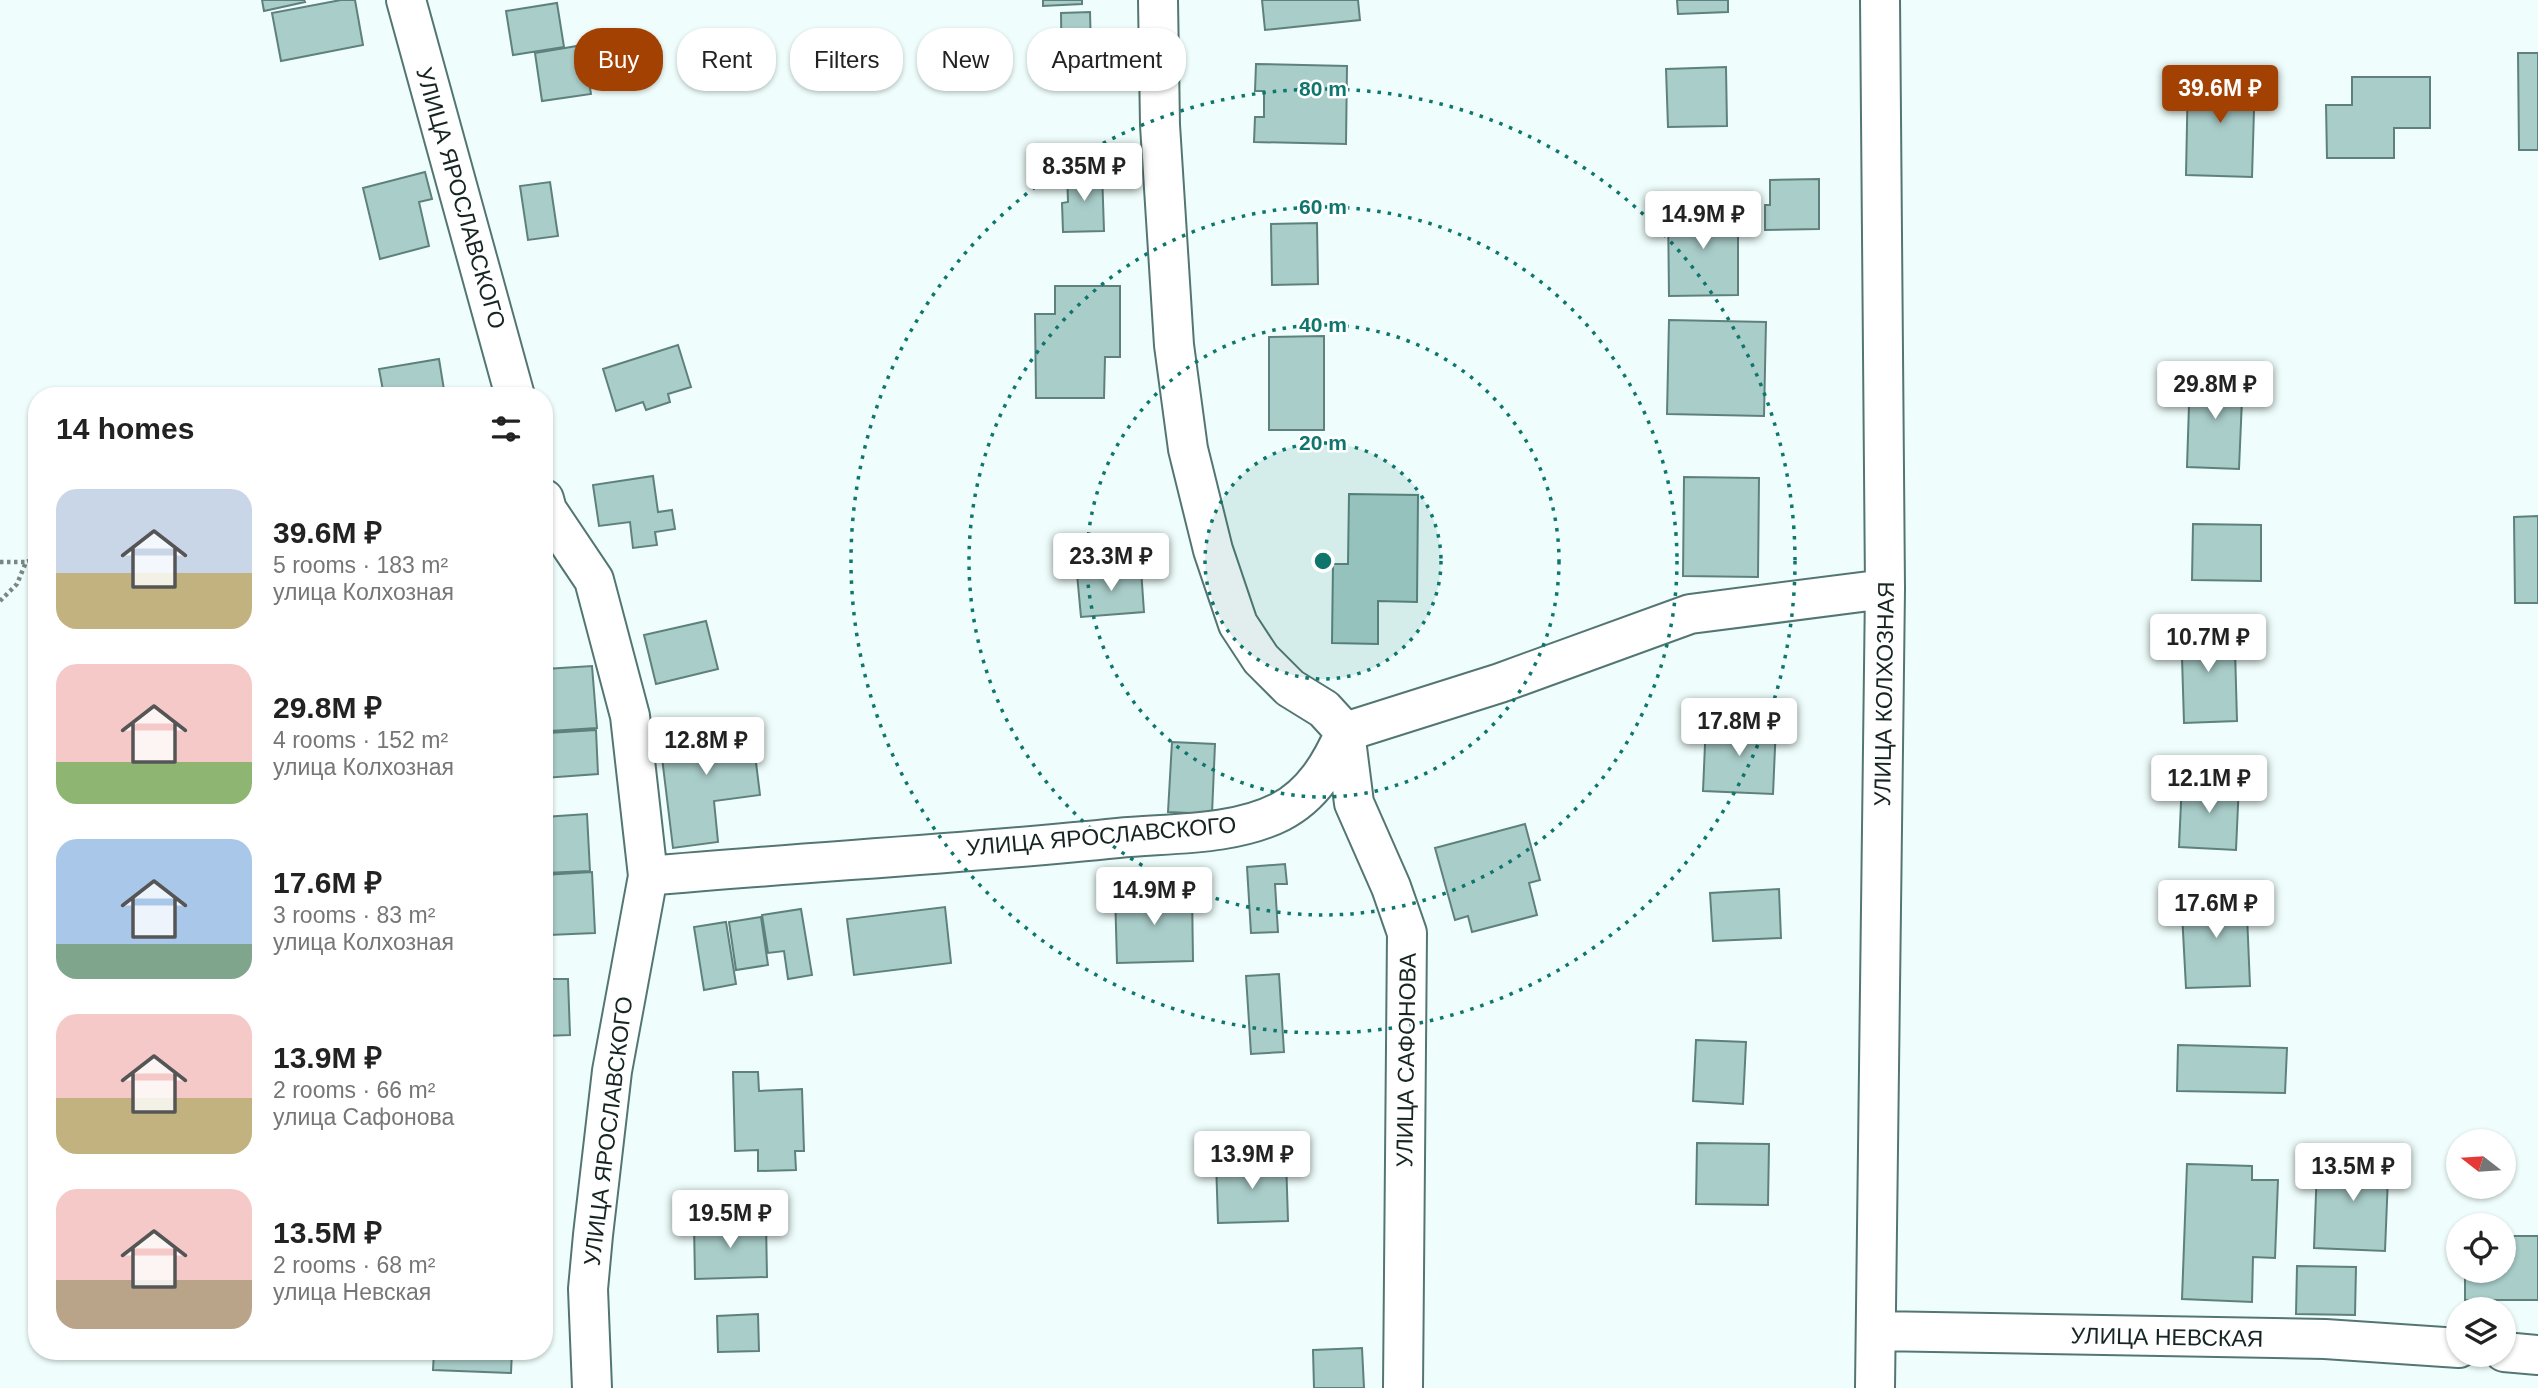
<!DOCTYPE html>
<html lang="en">
<head>
<meta charset="utf-8">
<style>
  body { margin:0; font-family:Arial,sans-serif; background:#f2f2f2; color:#222; height:100vh; display:flex; flex-direction:column; font-size:26px; white-space:nowrap }
  * { box-sizing:border-box; margin:0 }
  p { font-size:23px; color:#767676 }
  .icon { flex:none; width:38px; height:38px; fill:none; stroke:currentColor; stroke-width:2; stroke-linecap:round; stroke-linejoin:round }
  .map { position:relative; flex:1; overflow:hidden }
  .drawer { position:absolute; left:28px; top:387px; width:525px; height:973px; display:flex; flex-direction:column; background:#fff; border-radius:28px; box-shadow:0 2px 5px #0004 }
  .drawer>* { flex:none }
  .top-card { position:absolute; left:574px; top:28px; width:665px; height:63px; display:flex; gap:14px }
  .needle { width:46px; rotate:287deg }
  .tools { position:absolute; left:2446px; top:1129px; display:grid; gap:14px }
  .tools a { display:grid; place-items:center; width:70px; height:70px; border-radius:50%; background:#fff; box-shadow:0 2px 5px #0004; font-size:35px }
  .price { position:absolute; translate:-50% -60px; padding:0 16px; border-radius:7px; background:#fff; color:#222; font-size:23px; line-height:46px; filter:drop-shadow(0 2px 4px #0008) }
  .price::after { content:''; position:absolute; left:50%; top:42px; width:21px; height:16px; margin-left:-10px; background:inherit; clip-path:polygon(0 0,100% 0,50% 100%) }
  .price.on { background:#a34103; color:#fff }
  ul { padding:0; list-style:none }
  li { display:flex; align-items:center; gap:21px; height:175px; padding:0 28px }
  li span { display:grid; place-items:center; flex:none; width:196px; height:140px; border-radius:21px; color:#555 }
  li>.icon { margin-inline-start:auto }
  span .icon { width:84px; height:84px; fill:#fffc; stroke-width:1 }
  li b { font-size:30px }
  h2 { display:flex; justify-content:space-between; align-items:center; height:84px; padding:0 28px; font-size:30px }
  .tag { padding:0 24px; border-radius:28px; background:#fff; box-shadow:0 2px 5px #0004; font-size:24px; line-height:63px }
  .tag.on { background:#a34103; color:#fff }
  .map>svg:first-child { display:block }
</style>
</head>
<body>
<div class="map">
<svg width="2538" height="1388" viewBox="0 0 2538 1388">
  <rect width="100%" height="100%" fill="#effefc"/>
  <path fill="#a9cdc9" stroke="#5f817d" stroke-width="2" d="M262 0H304L305 2 264 11Z
    M341 0H355L363 45 281 61 272 13Z
    M1043 0H1082V4L1043 6Z
    M1043 0H1082V4L1043 6Z
    M1262 0H1358L1360 20 1265 30Z
    M1262 0H1358L1360 20 1265 30Z
    M1677 0H1728V12L1678 14Z
    M557 3 564 47 513 55 506 11Z
    M1090 12 1092 88 1062 89 1061 13Z
    M1090 12 1092 88 1062 89 1061 13Z
    M583 45 591 94 542 101 535 53Z
    M2518 53H2538V150H2519Z
    M1256 64 1347 66 1346 144 1254 142 1255 117H1264V91H1255Z
    M1256 64 1347 66 1346 144 1254 142 1255 117H1264V91H1255Z
    M1726 67 1727 126 1668 127 1666 69Z
    M2188 74 2255 76 2252 177 2186 175Z
    M2352 77H2430V128H2394V158H2327L2326 105H2352Z
    M1102 171 1104 231 1063 232 1062 203 1068 202 1067 172Z
    M1102 171 1104 231 1063 232 1062 203 1068 202 1067 172Z
    M425 172 432 199 419 202 429 246 380 259 363 188Z
    M1819 179V229L1765 230V205H1770V180Z
    M550 182 558 236 528 240 520 186Z
    M1668 206H1738V295L1669 296Z
    M1317 223 1318 284 1272 285 1271 224Z
    M1317 223 1318 284 1272 285 1271 224Z
    M1055 286H1120V357H1105L1104 398H1036L1035 314H1055Z
    M1055 286H1120V357H1105L1104 398H1036L1035 314H1055Z
    M1669 320 1766 322 1764 416 1667 414Z
    M1324 336V430H1269V337Z
    M678 345 691 387 668 394 670 402 646 410 643 402 616 411 603 369Z
    M439 359 445 396H384L379 369Z
    M2190 374 2243 376 2239 469 2187 467Z
    M653 476 658 512 672 510 675 529 655 532 657 545 633 548 630 522 599 526 593 485Z
    M1684 477 1759 478 1758 577 1683 576Z
    M1349 494 1418 495 1417 602 1378 601V644L1332 643 1333 564H1348Z
    M2538 516V603H2515L2514 517Z
    M2193 524 2261 525V581L2192 580Z
    M1141 569 1144 612 1081 617 1077 574Z
    M1141 569 1144 612 1081 617 1077 574Z
    M706 621 718 669 656 684 644 635Z
    M2229 624V649H2235L2237 721 2184 723 2181 625Z
    M592 666 597 728 550 731 545 669Z
    M544 713H548L549 733 596 730 598 774 544 778Z
    M1706 721 1776 725 1773 794 1703 791Z
    M751 722 760 795 714 801 718 842 673 848 659 733Z
    M1172 742 1215 744 1212 814 1168 812Z
    M2182 781 2239 783 2236 850 2179 847Z
    M587 814 590 871 544 873V817Z
    M1525 824 1540 880 1529 883 1537 915 1472 932 1468 916 1455 920 1435 848Z
    M1285 864 1287 884H1275L1278 932 1251 933 1247 867Z
    M592 872 595 933 549 935 548 924H544V875Z
    M1779 889 1781 938 1713 941 1710 893Z
    M1192 891 1193 961 1117 963 1115 893Z
    M2246 891 2250 986 2186 988 2181 894Z
    M945 907 951 963 854 975 847 919Z
    M801 909 812 975 788 979 784 951 768 953 762 915Z
    M761 917 768 965 736 970 729 922Z
    M726 922 736 984 704 990 694 927Z
    M1279 974 1284 1052 1251 1054 1246 976Z
    M544 979H568L570 1035 544 1036Z
    M1696 1040 1746 1042 1743 1104 1693 1101Z
    M2178 1045 2287 1048 2285 1093 2177 1091Z
    M733 1072H758L759 1091 802 1089 804 1151H795L796 1170 758 1171V1150L735 1151Z
    M1697 1143 1769 1144 1768 1205 1696 1204Z
    M2345 1150 2389 1152 2385 1251 2314 1248 2317 1167 2344 1168Z
    M1286 1158 1288 1221 1218 1223 1216 1161Z
    M2187 1164 2252 1166V1180H2278L2275 1258 2253 1257 2252 1302 2182 1299Z
    M766 1222 767 1277 695 1279 694 1224Z
    M2504 1236H2538V1300H2465V1270H2504Z
    M2297 1266 2356 1267 2355 1315 2296 1314Z
    M758 1314 759 1351 718 1352 717 1316Z
    M1362 1348 1364 1388H1314L1313 1350Z
    M434 1351H512L511 1373 433 1370Z"/>
  <g fill="none" stroke-linecap="round" stroke-linejoin="round">
    <defs>
      <path id="minor" d="M406 0 515 396
        M1158 0 1160 125 1174 345 1188 449 1213 550 1238 624 1261 659 1290 688 1324 709 1345 732 1354 803 1391 887 1407 933 1403 1388
        M544 499 547 510 594 580 630 716 648 876 612 1071 593 1235 588 1289 592 1388
        M648 876C804 862 962 854 1118 838 1169 833 1233 836 1280 812 1313 795 1331 764 1345 732L1500 683 1690 614 1885 589
        M1876 1331 2325 1339 2459 1348
        M2504 1352 2538 1355
        M1875 1388 1885 589 1880 0"/>
    </defs>
    <use href="#minor" stroke="#547672" stroke-width="42"/>
    <path stroke="#798785" stroke-width="4.5" stroke-dasharray="3.5 3.5" stroke-linecap="butt" d="M0 562H26
      M0 601 17 584 26 562 37 558"/>
    <use href="#minor" stroke="#fff" stroke-width="38"/>
  </g>
  <circle cx="1323" cy="561" r="118" fill="#0f766e" fill-opacity=".12"/>
  <g fill="none" stroke="#0f766e" stroke-width="3.5" stroke-dasharray="3.5 7">
    <circle cx="1323" cy="561" r="118"/>
    <circle cx="1323" cy="561" r="236"/>
    <circle cx="1323" cy="561" r="354"/>
    <circle cx="1323" cy="561" r="472"/>
  </g>
  <g text-anchor="middle" dominant-baseline="central" stroke-width="5" stroke-linejoin="round" paint-order="stroke">
    <g font-size="23" fill="#162422" stroke="#fff">
      <text transform="translate(461 198) rotate(74)">УЛИЦА ЯРОСЛАВСКОГО</text>
      <text transform="translate(1884 694) rotate(-89)">УЛИЦА КОЛХОЗНАЯ</text>
      <text transform="translate(1101 836) rotate(-5)">УЛИЦА ЯРОСЛАВСКОГО</text>
      <text transform="translate(1406 1060) rotate(-89)">УЛИЦА САФОНОВА</text>
      <text transform="translate(608 1131) rotate(-83)">УЛИЦА ЯРОСЛАВСКОГО</text>
      <text transform="translate(2167 1337) rotate(1)">УЛИЦА НЕВСКАЯ</text>
    </g>
  </g>
  <circle cx="1323" cy="561" r="10" fill="#0f766e" stroke="#fff" stroke-width="3.5"/>
  <g font-size="21" text-anchor="middle" font-weight="bold" fill="#0f766e" stroke="#fff" stroke-width="5" stroke-linejoin="round" paint-order="stroke">
    <text x="1323" y="96">80 m</text>
    <text x="1323" y="214">60 m</text>
    <text x="1323" y="332">40 m</text>
    <text x="1323" y="450">20 m</text>
  </g>
</svg>
<div class="tools">
<a><svg class="needle" viewBox="-14 -14 28 28"><path d="M0-13l5 13h-10z" fill="#e53935"/><path d="M0 13l5-13h-10z" fill="#767676"/></svg></a>
<a><svg class="icon" aria-label="locate" viewBox="0 0 24 24"><circle cx="12" cy="12" r="6"/><path d="M12 2v4M12 18v4M2 12h4M18 12h4"/></svg></a>
<a><svg class="icon" aria-label="layers" viewBox="0 0 24 24"><path d="M12 4l9 5-9 5-9-5zM3 14l9 5 9-5"/></svg></a>
</div>
<b class="price on" style="left:2220px;top:125px">39.6M ₽</b>
<b class="price" style="left:1084px;top:203px">8.35M ₽</b>
<b class="price" style="left:1703px;top:251px">14.9M ₽</b>
<b class="price" style="left:2215px;top:421px">29.8M ₽</b>
<b class="price" style="left:1111px;top:593px">23.3M ₽</b>
<b class="price" style="left:2208px;top:674px">10.7M ₽</b>
<b class="price" style="left:1739px;top:758px">17.8M ₽</b>
<b class="price" style="left:706px;top:777px">12.8M ₽</b>
<b class="price" style="left:2209px;top:815px">12.1M ₽</b>
<b class="price" style="left:1154px;top:927px">14.9M ₽</b>
<b class="price" style="left:2216px;top:940px">17.6M ₽</b>
<b class="price" style="left:1252px;top:1191px">13.9M ₽</b>
<b class="price" style="left:2353px;top:1203px">13.5M ₽</b>
<b class="price" style="left:730px;top:1250px">19.5M ₽</b>
<div class="top-card">
<a class="tag on">Buy</a>
<a class="tag">Rent</a>
<a class="tag">Filters</a>
<a class="tag">New</a>
<a class="tag">Apartment</a>
</div>
<section class="drawer">
<h2>14 homes<svg class="icon" aria-label="filters" viewBox="0 0 24 24"><path d="M4 7h16M4 17h16"/><circle cx="9" cy="7" r="2"/><circle cx="15" cy="17" r="2"/></svg></h2>
<ul>
<li><span style="background:linear-gradient(#c9d6e8 60%,#c2b280 0)"><svg class="icon" aria-label="home" viewBox="0 0 24 24"><path d="M3 11l9-7 9 7M6 9v11h12V9"/></svg></span><div><b>39.6M ₽</b><p>5 rooms · 183 m²</p><p>улица Колхозная</p></div></li>
<li><span style="background:linear-gradient(#f6c9c9 70%,#8fb573 0)"><svg class="icon" aria-label="home" viewBox="0 0 24 24"><path d="M3 11l9-7 9 7M6 9v11h12V9"/></svg></span><div><b>29.8M ₽</b><p>4 rooms · 152 m²</p><p>улица Колхозная</p></div></li>
<li><span style="background:linear-gradient(#a9c7e8 75%,#7fa58c 0)"><svg class="icon" aria-label="home" viewBox="0 0 24 24"><path d="M3 11l9-7 9 7M6 9v11h12V9"/></svg></span><div><b>17.6M ₽</b><p>3 rooms · 83 m²</p><p>улица Колхозная</p></div></li>
<li><span style="background:linear-gradient(#f6c9c9 60%,#c2b280 0)"><svg class="icon" aria-label="home" viewBox="0 0 24 24"><path d="M3 11l9-7 9 7M6 9v11h12V9"/></svg></span><div><b>13.9M ₽</b><p>2 rooms · 66 m²</p><p>улица Сафонова</p></div></li>
<li><span style="background:linear-gradient(#f6c9c9 65%,#b9a48a 0)"><svg class="icon" aria-label="home" viewBox="0 0 24 24"><path d="M3 11l9-7 9 7M6 9v11h12V9"/></svg></span><div><b>13.5M ₽</b><p>2 rooms · 68 m²</p><p>улица Невская</p></div></li>
</ul>
</section>
</div>
</body>
</html>
